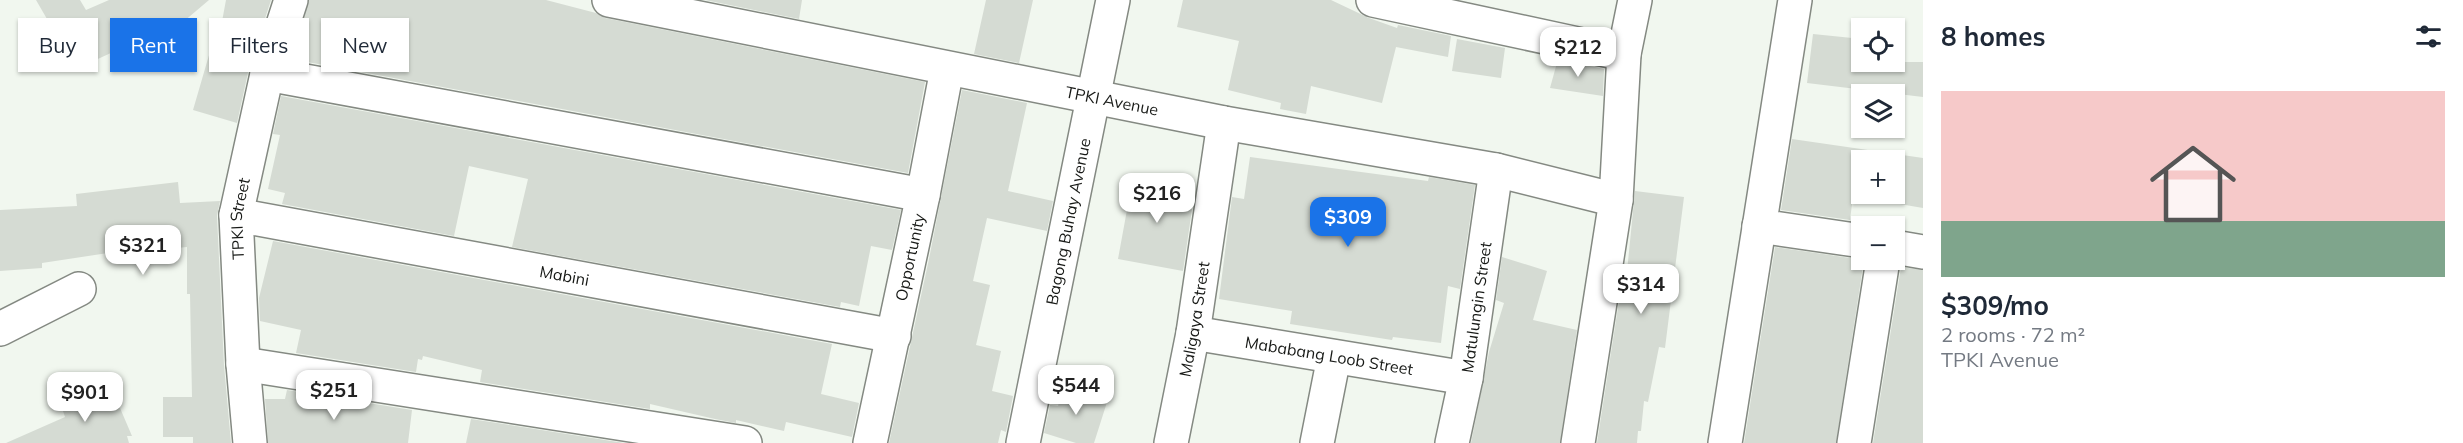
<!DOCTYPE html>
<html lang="en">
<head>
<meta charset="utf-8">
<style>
  body { margin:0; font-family:Mulish,sans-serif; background:#f6f6f7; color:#1f2937; height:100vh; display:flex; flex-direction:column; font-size:22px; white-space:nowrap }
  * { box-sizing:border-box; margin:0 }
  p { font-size:20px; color:#747a83 }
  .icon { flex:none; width:33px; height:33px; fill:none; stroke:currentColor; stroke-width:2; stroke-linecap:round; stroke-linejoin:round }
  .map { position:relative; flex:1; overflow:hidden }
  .details { display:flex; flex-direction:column; background:#fff; width:540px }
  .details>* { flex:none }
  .top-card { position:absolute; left:18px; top:18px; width:570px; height:54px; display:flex; gap:12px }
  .controls { position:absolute; left:1851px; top:18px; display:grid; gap:12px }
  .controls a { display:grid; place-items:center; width:54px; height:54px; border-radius:0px; background:#fff; box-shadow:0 2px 4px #0004; font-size:30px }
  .price { position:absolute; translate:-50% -51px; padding:0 14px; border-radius:12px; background:#fff; color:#222; font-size:20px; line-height:39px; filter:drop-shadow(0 2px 3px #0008) }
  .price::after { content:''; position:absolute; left:50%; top:36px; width:18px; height:14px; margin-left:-9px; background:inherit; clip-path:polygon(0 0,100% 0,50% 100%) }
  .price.selected { background:#1a73e8; color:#fff }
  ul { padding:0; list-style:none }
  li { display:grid; align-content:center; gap:12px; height:318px; padding:0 18px }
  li+li { border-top:2px solid #e0e1e3 }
  li span { display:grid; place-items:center; height:186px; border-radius:0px; color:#555 }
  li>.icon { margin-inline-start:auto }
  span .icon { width:108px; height:108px; fill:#fffc; stroke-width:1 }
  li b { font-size:26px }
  h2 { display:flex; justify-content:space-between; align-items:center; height:72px; padding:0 18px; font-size:26px }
  .chip { padding:0 21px; border-radius:0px; background:#fff; box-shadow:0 2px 4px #0004; font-size:21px; line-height:54px }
  .chip.selected { background:#1a73e8; color:#fff }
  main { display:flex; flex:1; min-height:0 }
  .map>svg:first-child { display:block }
</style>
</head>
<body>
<main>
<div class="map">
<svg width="1923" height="443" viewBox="0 0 1923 443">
  <rect width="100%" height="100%" fill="#f1f7ef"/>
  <path fill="#d5dbd3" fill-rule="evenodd" d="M36 0H80L86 10 109 0H209L163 39 159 34 114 54 113 52 76 69Z
    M226 0H271L249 68 237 123 193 110 214 38 218 43Z
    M309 0H546L596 13 605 18 925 82 908 173 291 59Z
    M705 0H802L799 19Z
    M986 0H1033L1019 63 974 54Z
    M1183 0H1331L1369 18 1397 28 1398 25 1451 36 1448 57 1396 47 1382 103 1311 86 1306 114 1280 109 1281 103 1228 90 1239 41 1177 27Z
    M1813 34 1862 39V62H1923V97L1807 83Z
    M1457 39 1505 48 1501 78 1452 71Z
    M1558 59 1604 69 1603 96 1550 88Z
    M962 90 1027 103 1008 191 1053 201 1047 231 987 218 973 281 990 285 976 345 1001 351 992 391 1013 396 1006 432 1001 430 998 443H889L929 259Z
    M281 96 901 210 892 250 871 246 859 306 841 302 840 307 512 247 528 179 469 166 454 236 282 204 285 193 268 189 280 135 273 134Z
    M1792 139 1923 158V208L1853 196 1850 220 1781 210ZM1862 160H1894V194H1862Z
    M1250 157 1428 181 1429 177 1475 185 1460 289 1448 286 1441 343 1393 337 1392 340 1290 324 1292 311 1219 299 1232 197 1244 199Z
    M1133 177 1195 189 1183 271 1118 259Z
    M178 182 180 203 220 201 217 216 224 365 231 443H193V437H163V397H192L190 294H187V247L155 250 154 246 42 263V268L0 271V210L77 206 76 194Z
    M1635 191 1684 197 1665 348 1659 347 1648 402 1644 401 1641 431H1638L1637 443H1597L1619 301 1624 302Z
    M273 241 832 344 821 394 859 403 852 437 786 422 784 431 736 420V423L715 419 650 404V409L480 382 482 370 423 356 422 360 418 359 416 372 296 353 301 330 260 321 259 298Z
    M1775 247 1864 260 1836 443H1744Z
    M1502 257 1547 271 1533 320 1577 330 1560 443H1471L1489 352 1504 303 1496 300Z
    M1901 267 1923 270V443H1873Z
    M1064 385 1108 399 1094 443H1076L1044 433 1050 405 1058 406Z
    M111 387 132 436H127L129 443H6L65 417 62 408Z
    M287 390 412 410 408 443H268L265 399H285Z
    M471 419 624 443H466Z"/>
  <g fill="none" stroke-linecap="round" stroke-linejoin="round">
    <defs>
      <g id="minor">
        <path id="s1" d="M609 0 1224 123 1496 170 1616 200"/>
        <path d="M1373 0 1624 54"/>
        <path d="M267 74 923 195"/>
        <path id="s2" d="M236 215 894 336"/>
        <path d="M1759 226 1862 241"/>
        <path d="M1894 247 1923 252"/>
        <path d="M0 329 79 289"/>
        <path id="s3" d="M1193 333 1466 378"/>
        <path d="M243 364 745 443"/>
        <path id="s4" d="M250 443 243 364 236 215 267 74 291 0"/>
        <path id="s5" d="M870 443 923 195 947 69"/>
        <path id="s6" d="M1023 443 1113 0"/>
        <path id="s7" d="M1171 443 1193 333 1224 123"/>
        <path d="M1317 443 1334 357"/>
        <path id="s8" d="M1452 443 1466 378 1496 170"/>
        <path d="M1578 443 1616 200 1624 54 1635 0"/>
        <path d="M1725 443 1795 0"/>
        <path d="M1854 443 1883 260"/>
      </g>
    </defs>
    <use href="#minor" stroke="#848982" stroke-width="36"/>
    <use href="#minor" stroke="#fff" stroke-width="33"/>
  </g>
  <g text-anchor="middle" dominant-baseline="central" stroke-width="4.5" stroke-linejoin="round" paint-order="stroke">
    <g font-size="16" fill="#171916" stroke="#f1f7ef">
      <text stroke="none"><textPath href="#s1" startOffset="513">TPKI Avenue</textPath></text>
      <text stroke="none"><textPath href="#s4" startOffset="225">TPKI Street</textPath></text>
      <text stroke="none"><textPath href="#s6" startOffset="226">Bagong Buhay Avenue</textPath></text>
      <text stroke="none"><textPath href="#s5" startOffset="190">Opportunity</textPath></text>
      <text stroke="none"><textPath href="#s2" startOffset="334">Mabini</textPath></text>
      <text stroke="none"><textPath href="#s8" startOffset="138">Matulungin Street</textPath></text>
      <text stroke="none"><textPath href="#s7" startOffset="126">Maligaya Street</textPath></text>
      <text stroke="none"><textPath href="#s3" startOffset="138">Mababang Loob Street</textPath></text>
    </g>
  </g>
</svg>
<div class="controls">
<a><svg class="icon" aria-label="locate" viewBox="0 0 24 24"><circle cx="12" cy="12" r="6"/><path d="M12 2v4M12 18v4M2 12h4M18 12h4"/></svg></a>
<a><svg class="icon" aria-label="layers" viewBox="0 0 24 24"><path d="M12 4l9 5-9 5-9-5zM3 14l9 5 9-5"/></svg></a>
<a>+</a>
<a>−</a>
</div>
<b class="price" style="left:1578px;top:78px">$212</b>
<b class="price" style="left:1157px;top:224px">$216</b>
<b class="price selected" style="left:1348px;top:248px">$309</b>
<b class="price" style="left:143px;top:276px">$321</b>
<b class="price" style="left:1641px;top:315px">$314</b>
<b class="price" style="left:1076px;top:416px">$544</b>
<b class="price" style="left:334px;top:421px">$251</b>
<b class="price" style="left:85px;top:423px">$901</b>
<div class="top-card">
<a class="chip">Buy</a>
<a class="chip selected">Rent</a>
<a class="chip">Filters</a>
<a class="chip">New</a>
</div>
</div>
<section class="details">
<h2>8 homes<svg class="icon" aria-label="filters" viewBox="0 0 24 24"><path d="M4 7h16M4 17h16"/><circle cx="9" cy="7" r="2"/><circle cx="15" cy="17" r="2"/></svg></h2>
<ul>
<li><span style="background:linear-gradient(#f6c9c9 70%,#7fa58c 0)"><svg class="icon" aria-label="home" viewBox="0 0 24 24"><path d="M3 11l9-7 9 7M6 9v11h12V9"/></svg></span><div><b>$309/mo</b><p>2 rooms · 72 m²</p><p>TPKI Avenue</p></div></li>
</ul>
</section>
</main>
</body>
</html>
